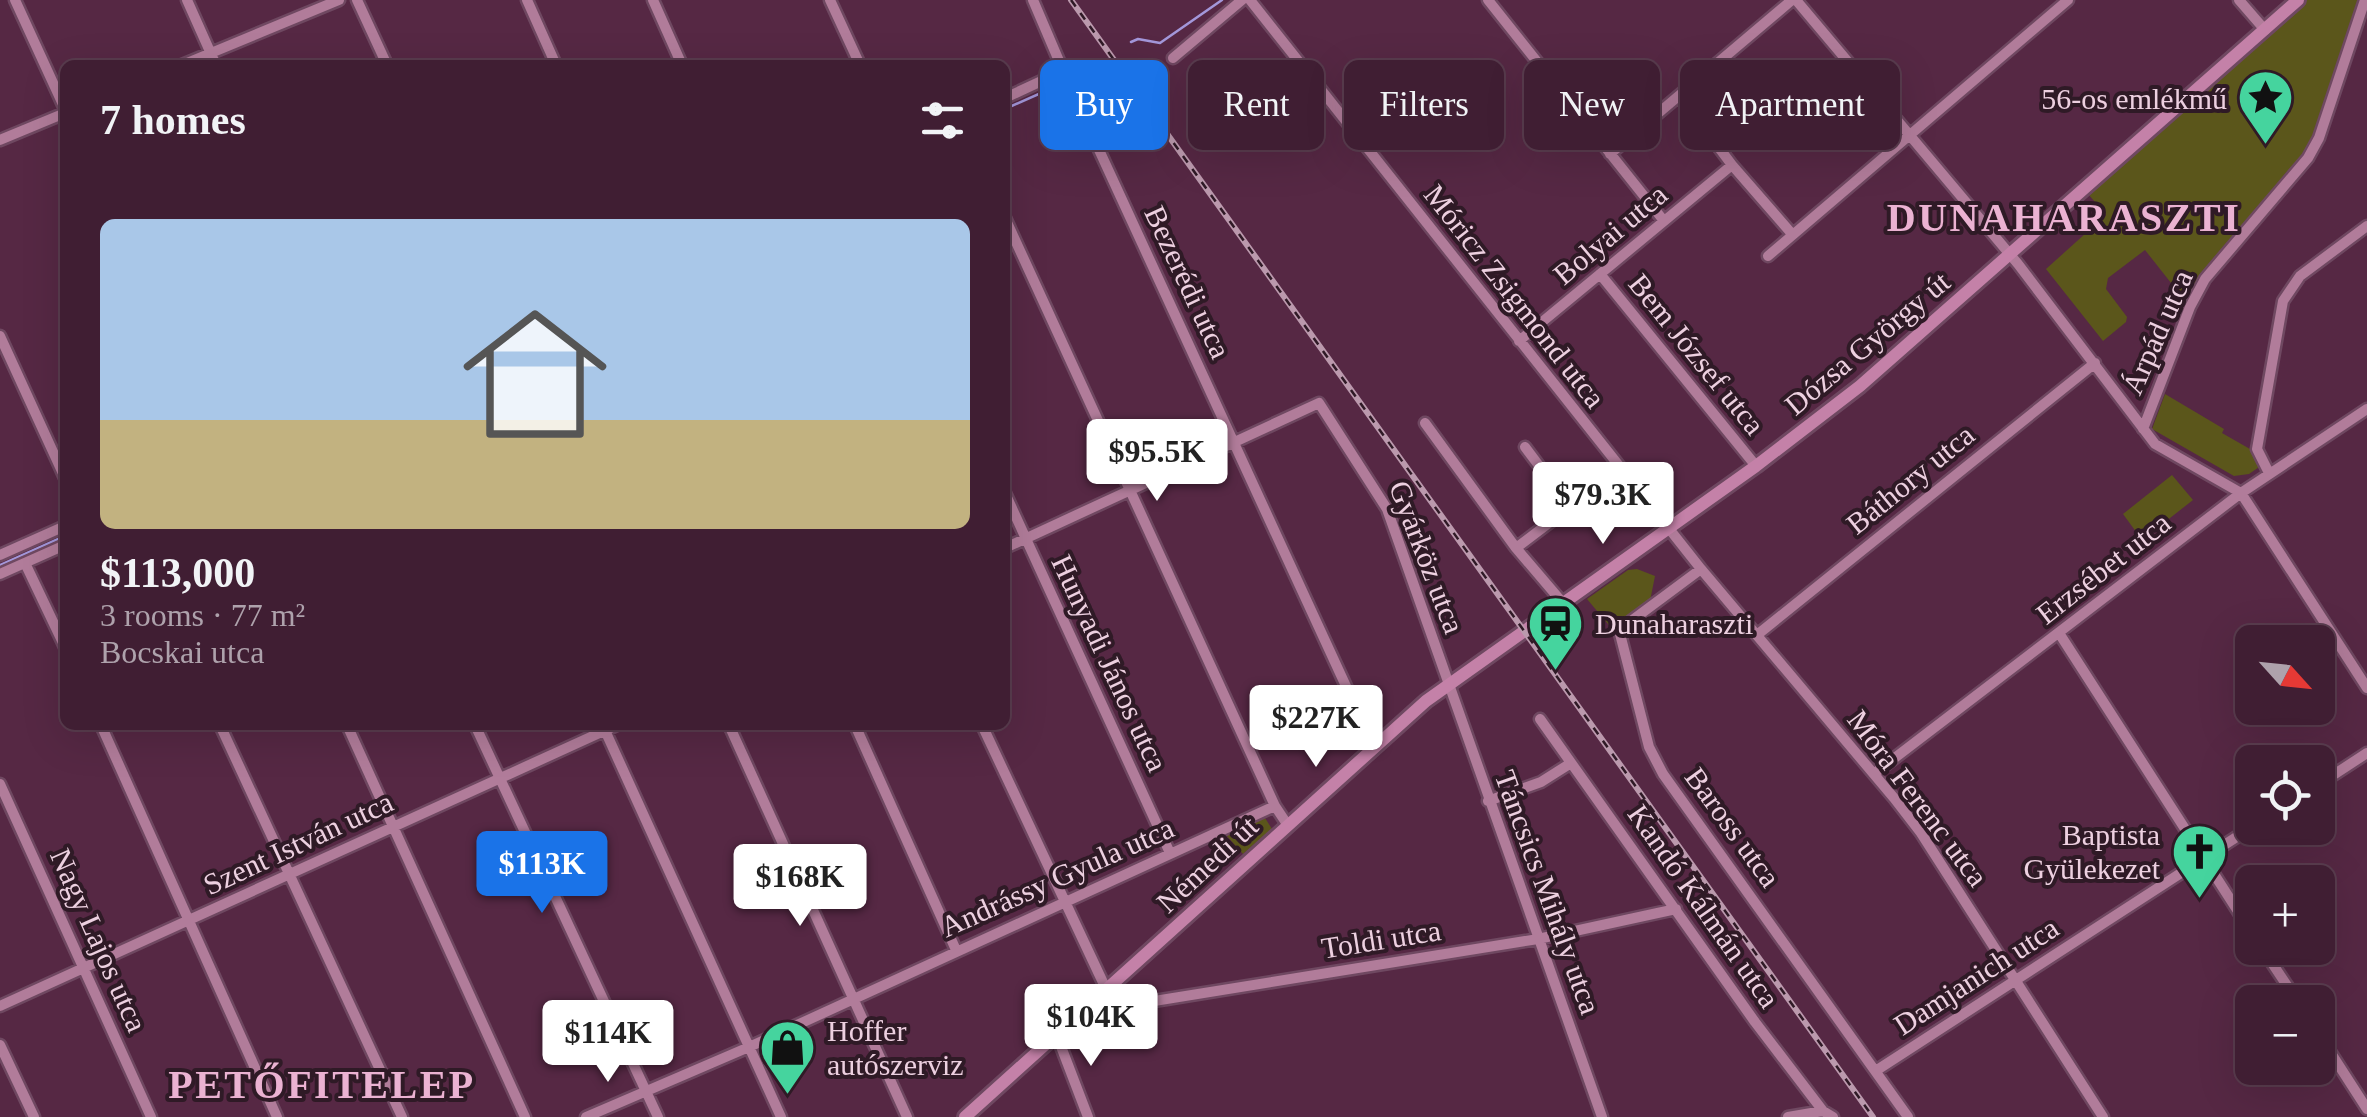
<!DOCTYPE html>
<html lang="en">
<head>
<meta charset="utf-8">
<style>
  body { margin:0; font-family:Georgia,serif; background:#4b2b3f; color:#f1f3f6; height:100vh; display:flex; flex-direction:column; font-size:38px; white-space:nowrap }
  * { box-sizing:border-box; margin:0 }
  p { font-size:32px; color:#aea2ac }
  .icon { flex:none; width:55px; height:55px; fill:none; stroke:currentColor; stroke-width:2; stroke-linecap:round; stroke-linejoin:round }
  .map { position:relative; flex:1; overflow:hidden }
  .details { position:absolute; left:60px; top:60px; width:950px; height:670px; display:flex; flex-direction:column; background:#401e33; border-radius:15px; box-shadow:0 10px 40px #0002,0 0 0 2px #593c4e }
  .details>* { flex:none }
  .banner { position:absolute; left:1040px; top:60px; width:950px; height:90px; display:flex; gap:20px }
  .needle { width:65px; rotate:117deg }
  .fabs { position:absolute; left:2235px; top:625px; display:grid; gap:20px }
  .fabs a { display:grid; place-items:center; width:100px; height:100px; border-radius:15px; background:#401e33; box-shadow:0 10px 40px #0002,0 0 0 2px #593c4e; font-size:50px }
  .price { position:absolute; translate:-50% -85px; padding:0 22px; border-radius:10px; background:#fff; color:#222; font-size:32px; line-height:65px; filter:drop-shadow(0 2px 5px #0008) }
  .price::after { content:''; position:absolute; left:50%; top:60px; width:30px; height:22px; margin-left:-15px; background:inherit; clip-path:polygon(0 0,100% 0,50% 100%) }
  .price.current { background:#1a73e8; color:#fff }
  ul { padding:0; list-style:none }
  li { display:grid; align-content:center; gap:20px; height:530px; padding:0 40px }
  li span { display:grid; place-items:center; height:310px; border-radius:15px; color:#555 }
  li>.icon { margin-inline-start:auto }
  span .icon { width:180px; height:180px; fill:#fffc; stroke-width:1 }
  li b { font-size:42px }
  h2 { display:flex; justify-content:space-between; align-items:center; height:120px; padding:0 40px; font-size:42px }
  .pill { padding:0 35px; border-radius:15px; background:#401e33; box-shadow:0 10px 40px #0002,0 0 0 2px #593c4e; font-size:35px; line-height:90px }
  .pill.current { background:#1a73e8; color:#fff }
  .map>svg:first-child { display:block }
</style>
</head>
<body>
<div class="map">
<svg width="2367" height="1117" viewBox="0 0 2367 1117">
  <rect width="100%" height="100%" fill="#562844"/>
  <path fill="#5b561b" d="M2290 0H2365L2319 138 2223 254 2190 307 2145 250 2108 278 2106 289 2127 317 2126 322 2103 341 2046 269 2106 215 2083 188Z
    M2165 394 2224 429 2222 433 2250 449 2262 465 2249 474 2234 476 2152 429Z
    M2172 475 2193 500 2142 540 2123 514Z
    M1637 569 1655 576 1650 601 1613 630 1587 599 1628 570Z
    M1265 818 1272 829 1243 854 1225 834Z"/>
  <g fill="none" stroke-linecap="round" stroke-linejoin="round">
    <path stroke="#a397da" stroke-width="2.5" d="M1131 42 1138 39 1160 43 1222 0
      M1074 78 1106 61
      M1005 109 1059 85
      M0 565 65 536"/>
    <defs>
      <path id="minor" d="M15 0 65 109
        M187 0 216 65
        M357 0 387 65
        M527 0 556 65
        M653 0 682 65
        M830 0 860 65
        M1033 0 1071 89 1374 747
        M1250 0 1701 569 1894 798 1921 833 2103 1117
        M1488 0 1664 221
        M1796 0 2018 264 2155 444 2241 493 2367 688
        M2239 0 2265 30
        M1173 58 1242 0
        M182 65 339 0
        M1680 96 1732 165 1792 234
        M1005 98 1063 71
        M0 140 65 113
        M1610 154 1792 0
        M1005 218 1275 806 1287 824
        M1768 256 2068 0
        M1600 274 1756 466
        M0 336 65 478
        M1519 341 1732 165
        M1425 423 1516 548 1562 602
        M2143 429 2190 307 2205 279 2308 158 2319 138 2365 0
        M2269 473 2257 449 2283 301 2300 276 2367 226
        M1005 493 1170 853
        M1005 548 1319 403 1387 509 1602 1117
        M1516 548 1570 507 1525 447
        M0 555 65 526
        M25 563 65 647
        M1701 569 1619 630 1649 747 1663 774 1908 1117
        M0 574 65 545
        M2059 633 2252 933
        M1757 635 2095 363
        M1540 719 1755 1022 1823 1111 1833 1117
        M101 725 277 1117
        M220 725 402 1117
        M347 725 525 1117
        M475 725 658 1117
        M729 725 907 1117
        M855 725 956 950
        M982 725 1107 991 1111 1008 1538 939 1676 909
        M603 726 781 1117
        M1875 773 2241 493 2367 409
        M0 784 151 1117
        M2318 785 2367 753
        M1488 801 1541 782 1571 763
        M2262 948 2298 1002
        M0 1006 617 725
        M2318 1033 2367 1109
        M1057 1036 1088 1117
        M0 1045 34 1117
        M1877 1070 2252 827
        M586 1117 749 1047 1275 806
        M1788 1117 1823 1111"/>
      <path id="major" d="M965 1117 1426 701 1756 466 1860 386 2298 0"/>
    </defs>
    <use href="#minor" stroke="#6f4861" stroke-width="15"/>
    <use href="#major" stroke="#6f4861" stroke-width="18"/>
    <use href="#minor" stroke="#b17c9a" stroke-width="10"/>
    <use href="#major" stroke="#c481a8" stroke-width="12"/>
    <defs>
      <path id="rail" d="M1071 0 1873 1117"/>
    </defs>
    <use href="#rail" stroke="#bb99ad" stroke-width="6"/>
    <use href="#rail" stroke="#2f1a26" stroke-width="2.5" stroke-dasharray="8" stroke-linecap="butt"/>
  </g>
  <defs>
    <symbol id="sight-pin" viewBox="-11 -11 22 30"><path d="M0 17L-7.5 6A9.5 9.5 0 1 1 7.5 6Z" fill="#45d49e" stroke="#2f1a26"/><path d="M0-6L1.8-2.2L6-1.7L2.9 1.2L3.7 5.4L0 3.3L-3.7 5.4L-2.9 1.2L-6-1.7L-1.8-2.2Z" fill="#111"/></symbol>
    <symbol id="station-pin" viewBox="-11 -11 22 30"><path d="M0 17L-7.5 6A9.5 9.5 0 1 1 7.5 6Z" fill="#45d49e" stroke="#2f1a26"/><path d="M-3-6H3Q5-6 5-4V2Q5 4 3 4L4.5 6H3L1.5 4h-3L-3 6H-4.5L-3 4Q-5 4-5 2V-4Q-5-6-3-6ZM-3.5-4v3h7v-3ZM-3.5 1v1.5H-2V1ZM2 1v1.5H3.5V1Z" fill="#111"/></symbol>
    <symbol id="church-pin" viewBox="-11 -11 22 30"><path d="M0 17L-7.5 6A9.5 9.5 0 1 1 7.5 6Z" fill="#45d49e" stroke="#2f1a26"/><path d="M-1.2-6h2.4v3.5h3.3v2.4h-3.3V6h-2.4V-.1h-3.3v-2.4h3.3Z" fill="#111"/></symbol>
    <symbol id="shop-pin" viewBox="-11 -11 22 30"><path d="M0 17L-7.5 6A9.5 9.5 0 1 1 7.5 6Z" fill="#45d49e" stroke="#2f1a26"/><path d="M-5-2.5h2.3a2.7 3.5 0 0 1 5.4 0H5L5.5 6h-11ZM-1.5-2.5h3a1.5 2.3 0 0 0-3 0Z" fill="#111"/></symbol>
  </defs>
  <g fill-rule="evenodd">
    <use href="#sight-pin" x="2234" y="66" width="63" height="86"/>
    <use href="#station-pin" x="1524" y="592" width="63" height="86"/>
    <use href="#church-pin" x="2168" y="820" width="63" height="86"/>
    <use href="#shop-pin" x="756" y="1016" width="63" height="86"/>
  </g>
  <g text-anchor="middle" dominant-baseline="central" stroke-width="8" stroke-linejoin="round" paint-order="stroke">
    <g font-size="30" fill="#edd0e0" stroke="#2f1a26" text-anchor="end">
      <text x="2227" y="98">56-os emlékmű</text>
      <text x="1595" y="623" text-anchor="start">Dunaharaszti</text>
      <text x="2160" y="834">Baptista<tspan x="2160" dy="34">Gyülekezet</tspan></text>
      <text x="827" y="1030" text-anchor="start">Hoffer<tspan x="827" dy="34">autószerviz</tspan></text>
    </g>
    <g font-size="30" fill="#edd0e0" stroke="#2f1a26">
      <text transform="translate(1610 234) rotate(-40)">Bolyai utca</text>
      <text transform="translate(1188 282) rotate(65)">Bezerédi utca</text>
      <text transform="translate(1515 296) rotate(52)">Móricz Zsigmond utca</text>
      <text transform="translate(2157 332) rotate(-66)">Árpád utca</text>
      <text transform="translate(1867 343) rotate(-40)">Dózsa György út</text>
      <text transform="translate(1697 354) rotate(51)">Bem József utca</text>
      <text transform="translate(1910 479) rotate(-39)">Báthory utca</text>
      <text transform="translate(1427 557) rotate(69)">Gyárköz utca</text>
      <text transform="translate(2103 568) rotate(-38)">Erzsébet utca</text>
      <text transform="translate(1110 663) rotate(65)">Hunyadi János utca</text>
      <text transform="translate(1918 798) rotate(53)">Móra Ferenc utca</text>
      <text transform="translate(1733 827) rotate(54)">Baross utca</text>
      <text transform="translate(298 843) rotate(-25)">Szent István utca</text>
      <text transform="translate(1207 864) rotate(-43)">Némedi út</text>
      <text transform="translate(1057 877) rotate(-24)">Andrássy Gyula utca</text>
      <text transform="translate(1548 892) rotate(70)">Táncsics Mihály utca</text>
      <text transform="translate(1704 906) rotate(55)">Kandó Kálmán utca</text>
      <text transform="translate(1381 939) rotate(-9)">Toldi utca</text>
      <text transform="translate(99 940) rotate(66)">Nagy Lajos utca</text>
      <text transform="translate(1976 976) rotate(-33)">Damjanich utca</text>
    </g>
    <g font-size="40" font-weight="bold" letter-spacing="2.5" fill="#ebb2d2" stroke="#2f1a26">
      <text x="2064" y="217">DUNAHARASZTI</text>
      <text x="322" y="1084">PETŐFITELEP</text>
    </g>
  </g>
</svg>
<div class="fabs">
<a><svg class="needle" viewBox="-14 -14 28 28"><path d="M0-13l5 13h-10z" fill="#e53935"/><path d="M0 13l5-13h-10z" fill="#aea2ac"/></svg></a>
<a><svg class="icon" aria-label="locate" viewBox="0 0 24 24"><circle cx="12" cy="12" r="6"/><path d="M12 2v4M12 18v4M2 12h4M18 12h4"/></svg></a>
<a>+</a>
<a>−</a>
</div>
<b class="price" style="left:1157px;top:504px">$95.5K</b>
<b class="price" style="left:1603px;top:547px">$79.3K</b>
<b class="price" style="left:1316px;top:770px">$227K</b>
<b class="price current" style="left:542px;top:916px">$113K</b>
<b class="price" style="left:800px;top:929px">$168K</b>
<b class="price" style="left:1091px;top:1069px">$104K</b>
<b class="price" style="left:608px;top:1085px">$114K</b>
<div class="banner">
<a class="pill current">Buy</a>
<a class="pill">Rent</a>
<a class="pill">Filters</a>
<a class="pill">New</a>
<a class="pill">Apartment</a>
</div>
<section class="details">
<h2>7 homes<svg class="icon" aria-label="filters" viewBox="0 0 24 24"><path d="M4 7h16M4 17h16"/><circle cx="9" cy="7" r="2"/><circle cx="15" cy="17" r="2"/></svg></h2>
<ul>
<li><span style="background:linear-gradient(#a9c7e8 65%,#c2b280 0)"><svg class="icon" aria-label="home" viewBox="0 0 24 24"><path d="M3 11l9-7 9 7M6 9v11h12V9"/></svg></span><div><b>$113,000</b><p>3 rooms · 77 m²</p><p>Bocskai utca</p></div></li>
</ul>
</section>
</div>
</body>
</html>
